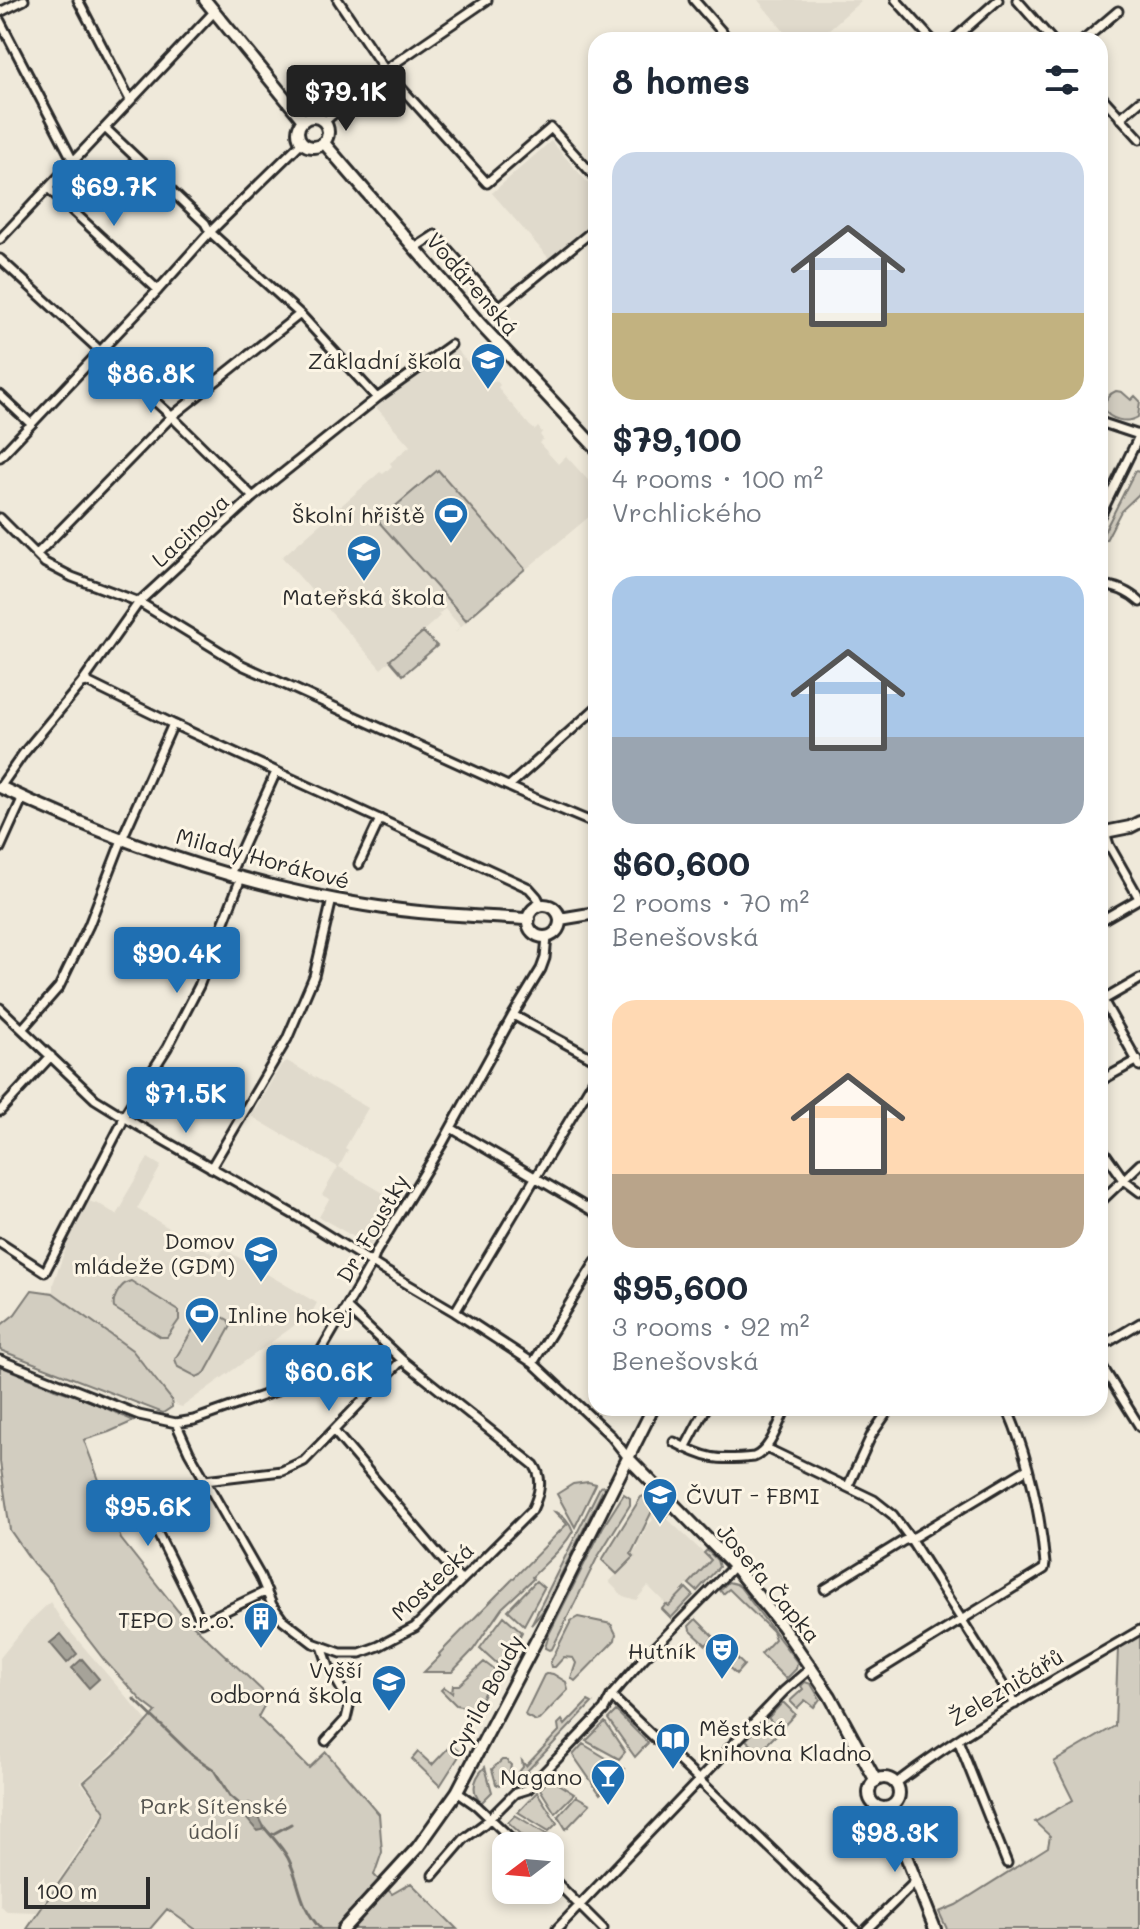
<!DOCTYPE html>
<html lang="en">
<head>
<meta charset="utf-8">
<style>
  body { margin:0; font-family:Mali,sans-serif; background:#f2f2f3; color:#1f2937; height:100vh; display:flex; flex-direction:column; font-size:30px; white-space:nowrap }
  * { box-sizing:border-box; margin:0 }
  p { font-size:26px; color:#747a83 }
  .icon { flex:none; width:44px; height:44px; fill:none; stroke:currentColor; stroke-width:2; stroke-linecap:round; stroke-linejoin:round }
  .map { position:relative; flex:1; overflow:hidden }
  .drawer { position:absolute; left:588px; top:32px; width:520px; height:1384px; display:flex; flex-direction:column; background:#fff; border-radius:24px; box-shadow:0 4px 12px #0003 }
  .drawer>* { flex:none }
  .needle { width:52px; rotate:254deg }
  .tools { position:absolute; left:492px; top:1832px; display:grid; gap:16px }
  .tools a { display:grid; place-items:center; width:72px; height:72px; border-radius:16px; background:#fff; box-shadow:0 4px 12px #0003; font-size:40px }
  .scale { position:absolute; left:24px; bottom:20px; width:126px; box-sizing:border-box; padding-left:8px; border:4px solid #2b2b2b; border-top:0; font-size:22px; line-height:28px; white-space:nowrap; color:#2b2b2b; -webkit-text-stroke:6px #fcf5e5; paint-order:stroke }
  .price { position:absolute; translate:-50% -68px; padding:0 18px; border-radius:8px; background:#1f6fb2; color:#fff; font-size:26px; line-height:52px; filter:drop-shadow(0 2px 4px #0008) }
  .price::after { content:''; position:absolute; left:50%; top:48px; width:24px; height:18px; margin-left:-12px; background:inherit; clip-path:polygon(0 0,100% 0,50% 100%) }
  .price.on { background:#222; color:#fff }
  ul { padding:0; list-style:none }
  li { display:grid; align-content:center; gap:16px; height:424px; padding:0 24px }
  li span { display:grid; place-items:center; height:248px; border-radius:24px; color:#555 }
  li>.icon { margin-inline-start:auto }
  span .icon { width:144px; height:144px; fill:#fffc; stroke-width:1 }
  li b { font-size:34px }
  h2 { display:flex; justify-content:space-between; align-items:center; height:96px; padding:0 24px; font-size:34px }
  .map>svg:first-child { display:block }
</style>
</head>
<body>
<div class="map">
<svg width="1140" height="1929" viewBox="0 0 1140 1929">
  <rect width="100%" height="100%" fill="#efe9da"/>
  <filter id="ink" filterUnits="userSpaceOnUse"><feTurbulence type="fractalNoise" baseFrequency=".0125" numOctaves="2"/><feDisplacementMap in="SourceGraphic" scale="16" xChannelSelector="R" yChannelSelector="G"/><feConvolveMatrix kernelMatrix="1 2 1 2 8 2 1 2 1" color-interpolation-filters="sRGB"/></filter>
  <g filter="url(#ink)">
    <path fill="#e0dacc" d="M758 0H862L817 40H791Z
      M551 141 596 192V225L553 263 492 193Z
      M455 348 485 382 490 378 493 382 496 380 500 385 498 387 501 392 530 426 535 430 538 427 542 432 540 435 543 439 539 443 558 464 566 456 596 489V511L506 586 455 632 460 626 445 609 438 614 440 616 381 669 282 557 380 472 383 474 392 466 390 463 410 446 376 407Z
      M287 1061 368 1108 345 1148 348 1150 339 1167 397 1201 370 1246 319 1217 329 1199 322 1195 338 1167 251 1116 281 1065Z
      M148 1158 161 1166 137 1209 218 1257 224 1249 317 1303 309 1318 305 1316 291 1328 182 1407 176 1405 157 1379 132 1351 53 1293V1284L71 1233 88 1201 101 1205 117 1215 125 1201 123 1200Z
      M657 1509 710 1559 668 1606 648 1586 636 1600 623 1596 609 1582 633 1558 631 1555 639 1545 637 1542 646 1532 644 1529 653 1520 650 1516Z
      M50 1602 64 1624 147 1721 81 1782 104 1812 37 1912 7 1911 0 1906V1658L28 1623Z"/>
    <path fill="#d2cdc0" stroke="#7e7c76" stroke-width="2" d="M1116 391 1122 392 1131 400 1135 396 1140 401 1138 417C1127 424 1109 420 1103 408 1105 400 1108 394 1116 391Z
      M438 470 525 569 466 620 378 521Z
      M1135 471 1140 472V493L1121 511 1106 540 1101 538Z
      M423 632 437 646 403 675 390 660Z
      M131 1281 179 1311V1320L167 1337H161L114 1308C112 1298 121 1283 131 1281Z
      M32 1290 53 1293 132 1350 171 1399 172 1407 163 1413 0 1350V1326L15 1314Z
      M210 1310 228 1320 231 1326 205 1373 197 1377 178 1367 175 1359 203 1313Z
      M0 1366 55 1389 86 1399 134 1421 109 1432 84 1440 121 1539 178 1611 269 1697 258 1717 309 1768 326 1752 379 1814 382 1852 374 1875 392 1894 411 1883 457 1929H195L167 1909 150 1929H27L100 1824 105 1812 84 1782 133 1738 156 1712 143 1702 105 1661 71 1617 52 1583 33 1563 10 1530 0 1462Z
      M588 1482 596 1484 575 1527 557 1494 573 1484Z
      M605 1486 543 1611 531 1625 600 1487Z
      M624 1494 630 1498V1505L597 1558 552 1649 549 1650 545 1648 549 1634 603 1527Z
      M649 1494 669 1513 666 1517 654 1507 631 1554 634 1557 617 1574 602 1560 641 1497Z
      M555 1512C563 1514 570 1522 573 1531 563 1549 546 1562 532 1577L533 1579 502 1608 473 1650 452 1672H424L440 1656 439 1654 567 1524Z
      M707 1550 717 1560 719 1567 697 1591 689 1584 711 1560 704 1553Z
      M536 1581 544 1588 524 1625 508 1610Z
      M728 1582 736 1584 740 1587 797 1662 796 1669 786 1679 761 1654 775 1639 772 1631 729 1589 723 1594 720 1590Z
      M686 1588 693 1595 671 1618 662 1609 666 1604 669 1606Z
      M504 1616 522 1632 503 1669 480 1648Z
      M578 1617 611 1624 616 1634 615 1640 575 1681 571 1678 576 1663 573 1658 564 1657 555 1667H551L550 1663 571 1621Z
      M696 1619 714 1637 706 1645 690 1630 689 1626Z
      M1140 1635V1929H947L939 1912 956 1905 1048 1847 1050 1836 1035 1822 1073 1800 1054 1762 1115 1726 1118 1648Z
      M717 1640 744 1665 736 1674 709 1649Z
      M484 1662 500 1674 499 1676H496L495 1682 490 1681 476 1709 456 1705 441 1690 444 1687 452 1693 453 1685H459Z
      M548 1673 553 1674 566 1682 568 1690 539 1720 536 1721 526 1716 525 1714 544 1675Z
      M805 1682 811 1684 820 1699 814 1707 805 1700 797 1708 790 1701 803 1689 801 1686Z
      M588 1701 592 1703 528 1770 530 1777 525 1778 518 1773 523 1767 522 1761 526 1766 559 1731 558 1724 562 1720 565 1725Z
      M782 1703H784L795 1714 780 1730 768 1718Z
      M616 1711 648 1743 635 1757 608 1719Z
      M765 1721 778 1733 759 1752 746 1740Z
      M605 1722 625 1752 619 1759 586 1741Z
      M583 1744 624 1769 600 1794 573 1755Z
      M451 1745 461 1753 440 1786 412 1759 418 1752 432 1765Z
      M502 1760H506L511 1765 510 1771 511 1775 499 1786 496 1784 492 1769Z
      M485 1767 492 1792 481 1803C470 1790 474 1778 485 1767Z
      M550 1779 574 1794 555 1813 540 1789Z
      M537 1792 557 1823 549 1831 518 1812Z
      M576 1796 590 1804 566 1829 558 1816Z
      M515 1815 556 1840 550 1847 534 1846 508 1822Z"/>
    <path fill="#a6a399" stroke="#75736d" stroke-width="2" d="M61 1634 77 1654 67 1663 50 1643Z
      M82 1659 99 1679 89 1688 72 1668Z
      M249 1803 253 1805 265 1829 257 1831 242 1813 240 1810Z"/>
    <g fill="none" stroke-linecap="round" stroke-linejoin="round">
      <path stroke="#75736d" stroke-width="3" d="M134 1699 192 1755 214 1770 230 1796 244 1808
        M264 1827C272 1837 282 1847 288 1858 301 1884 298 1905 321 1929
        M271 1835 291 1824"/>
      <defs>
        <path id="street" d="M78 0 130 100
          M338 0 385 70 487 183 551 128 596 178
          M694 0 729 40
          M896 0 932 40
          M1017 0 1052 40
          M0 12 24 0
          M0 21 73 161
          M953 40 998 0
          M1084 40 1118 11
          M1100 95 1140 139
          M1120 118 1140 101
          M325 121 385 70 487 0
          M105 128 205 223 210 232 300 314 377 398
          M48 188 158 290
          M0 239 214 12
          M415 248 435 235 499 307 596 228
          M0 259 168 413 253 497
          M0 395 31 424
          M1100 422 1139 435
          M0 457 158 290 210 232 302 142
          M1100 516 1140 434
          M0 518 45 563 72 577 139 602 242 665 534 798 596 824
          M37 554 171 417 300 314
          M1100 585C1116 586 1128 591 1140 602
          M82 683 87 682 173 724 529 888 537 897 541 905
          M509 786 596 708
          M0 787 23 754 82 683 139 602 253 497 377 398 451 345
          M1105 832 1109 845 1139 898
          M0 848 23 797
          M359 864 380 819
          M230 874 276 772
          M1100 921 1140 898
          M1100 995 1140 1066
          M1100 1002 1140 979
          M0 1008 95 1099 137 1125 305 1221 385 1271 455 1312 533 1363 611 1436 629 1459
          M513 1015 596 1060
          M23 1028 59 987 89 925 125 832 173 724
          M1100 1081 1138 1060
          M0 1111 51 1056
          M451 1128 596 1213
          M1100 1146 1124 1180 1140 1192
          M211 1168 287 1039 314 976 332 899
          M1100 1202 1140 1164
          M0 1243 45 1272 122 1123 123 1117 167 1048 199 986 241 878
          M455 1312 596 1076
          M1100 1347 1140 1323
          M0 1360 139 1415 176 1423 194 1420 276 1391 298 1378 318 1356 372 1263 376 1252 442 1144 513 1015 541 969 545 958 547 937
          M533 1363 596 1261
          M1100 1363 1140 1427
          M176 1423 189 1452 260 1576 272 1605 283 1620 313 1643 341 1653H360L379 1646 415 1627 532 1510C539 1495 544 1479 534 1465L402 1360 347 1308
          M334 1431 461 1581
          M674 1442C706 1459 717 1461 754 1457 771 1450 778 1424 786 1408
          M685 1448 706 1408
          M766 1448 874 1500 893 1515 910 1538 1015 1704
          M848 1486 872 1434 890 1408
          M825 1589 903 1541 916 1536 1027 1469
          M267 1591 202 1622 146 1510 205 1480 282 1471 304 1461 402 1360
          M322 1646 329 1667 347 1699 349 1706 346 1719 326 1741
          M872 1675 1044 1569 1045 1564C1040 1512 1028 1456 1007 1408
          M611 1696 855 1929
          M958 1740 1007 1863
          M895 1784C972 1725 1057 1679 1140 1630
          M457 1792 477 1806 519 1846
          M433 1875 464 1839 484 1824 515 1793 528 1789 604 1710 611 1696 644 1658 734 1566
          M550 1876 603 1929
          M557 1929 784 1691 812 1667
          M867 1929 916 1881"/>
        <path id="secondary" d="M205 0 303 120
          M298 132a15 15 0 1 1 30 0a15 15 0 1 1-30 0Z
          M324 143 481 325 596 448
          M0 787C114 841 240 885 365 905 419 914 474 916 529 919
          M1100 833 1130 827 1140 822
          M528 921a16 16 0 1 1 32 0a16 16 0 1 1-32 0Z
          M560 919 596 913
          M629 1459 734 1566 782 1626 830 1696 876 1781
          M869 1793a15 15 0 1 1 30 0a15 15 0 1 1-30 0Z
          M887 1808 935 1929
          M343 1929 418 1847 457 1792 548 1618 653 1408"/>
      </defs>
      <use href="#street" stroke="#2b2b2b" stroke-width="13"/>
      <use href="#secondary" stroke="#2b2b2b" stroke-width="16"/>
      <use href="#street" stroke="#fcf5e5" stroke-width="7"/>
      <use href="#secondary" stroke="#fcf5e5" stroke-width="10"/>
    </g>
  </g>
  <defs>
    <symbol id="school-pin" viewBox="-11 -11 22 30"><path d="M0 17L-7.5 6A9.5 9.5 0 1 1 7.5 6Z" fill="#1f6fb2" stroke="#fcf5e5"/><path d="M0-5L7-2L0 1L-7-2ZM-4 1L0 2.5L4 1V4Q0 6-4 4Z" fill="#fff"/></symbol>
    <symbol id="stadium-pin" viewBox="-11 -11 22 30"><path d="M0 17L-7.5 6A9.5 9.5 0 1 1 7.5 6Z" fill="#1f6fb2" stroke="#fcf5e5"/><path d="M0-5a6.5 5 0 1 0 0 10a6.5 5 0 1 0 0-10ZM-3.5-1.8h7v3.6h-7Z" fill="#fff"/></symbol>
    <symbol id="university-pin" viewBox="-11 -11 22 30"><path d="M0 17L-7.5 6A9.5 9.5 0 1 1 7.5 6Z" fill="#1f6fb2" stroke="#fcf5e5"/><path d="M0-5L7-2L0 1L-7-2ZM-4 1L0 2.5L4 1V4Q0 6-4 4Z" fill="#fff"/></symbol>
    <symbol id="building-pin" viewBox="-11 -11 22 30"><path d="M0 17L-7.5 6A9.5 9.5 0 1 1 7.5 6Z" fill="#1f6fb2" stroke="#fcf5e5"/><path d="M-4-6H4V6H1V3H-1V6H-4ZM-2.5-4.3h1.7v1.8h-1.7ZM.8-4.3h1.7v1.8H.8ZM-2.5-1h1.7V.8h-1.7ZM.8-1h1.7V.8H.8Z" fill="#fff"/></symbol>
    <symbol id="theatre-pin" viewBox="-11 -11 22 30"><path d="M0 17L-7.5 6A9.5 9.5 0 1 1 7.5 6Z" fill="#1f6fb2" stroke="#fcf5e5"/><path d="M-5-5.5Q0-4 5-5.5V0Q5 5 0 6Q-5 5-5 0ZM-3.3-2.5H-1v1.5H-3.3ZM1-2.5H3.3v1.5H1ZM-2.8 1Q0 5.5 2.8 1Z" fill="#fff"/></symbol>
    <symbol id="library-pin" viewBox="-11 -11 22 30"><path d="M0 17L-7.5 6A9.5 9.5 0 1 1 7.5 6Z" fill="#1f6fb2" stroke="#fcf5e5"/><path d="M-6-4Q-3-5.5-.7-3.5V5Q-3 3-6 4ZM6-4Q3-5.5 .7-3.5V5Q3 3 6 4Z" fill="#fff"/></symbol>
    <symbol id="bar-pin" viewBox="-11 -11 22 30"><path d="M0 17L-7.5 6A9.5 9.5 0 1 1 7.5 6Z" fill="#1f6fb2" stroke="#fcf5e5"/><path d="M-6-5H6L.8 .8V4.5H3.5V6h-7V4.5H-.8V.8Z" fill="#fff"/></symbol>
  </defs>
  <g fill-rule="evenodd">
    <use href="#school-pin" x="468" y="340" width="40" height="54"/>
    <use href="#stadium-pin" x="431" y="494" width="40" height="54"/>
    <use href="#school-pin" x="344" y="532" width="40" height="54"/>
    <use href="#school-pin" x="241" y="1233" width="40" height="54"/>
    <use href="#stadium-pin" x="182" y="1294" width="40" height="54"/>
    <use href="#university-pin" x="640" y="1475" width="40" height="54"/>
    <use href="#building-pin" x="241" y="1599" width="40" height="54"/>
    <use href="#theatre-pin" x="702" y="1630" width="40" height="54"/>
    <use href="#school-pin" x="369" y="1662" width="40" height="54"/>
    <use href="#library-pin" x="653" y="1720" width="40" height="54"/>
    <use href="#bar-pin" x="588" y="1756" width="40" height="54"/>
  </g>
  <g text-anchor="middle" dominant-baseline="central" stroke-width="6" stroke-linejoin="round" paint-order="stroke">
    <g font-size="22" fill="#2b2b2b" stroke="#fcf5e5">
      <text transform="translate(473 284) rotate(49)">Vodárenská</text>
      <text transform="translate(190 530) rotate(-43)">Lacinova</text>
      <text transform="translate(263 858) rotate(15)">Milady Horákové</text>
      <text transform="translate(372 1228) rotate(-60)">Dr. Foustky</text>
      <text transform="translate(432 1581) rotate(-43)">Mostecká</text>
      <text transform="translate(769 1583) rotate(50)">Josefa Čapka</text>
      <text transform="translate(1006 1687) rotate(-31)">Železničářů</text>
      <text transform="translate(485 1696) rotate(-62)">Cyrila Boudy</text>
    </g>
    <g font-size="22" fill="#2b2b2b" stroke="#fcf5e5" text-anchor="end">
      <text x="462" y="360">Základní škola</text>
      <text x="425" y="514">Školní hřiště</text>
      <text x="364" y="596" text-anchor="middle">Mateřská škola</text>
      <text x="235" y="1240">Domov<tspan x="235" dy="25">mládeže (GDM)</tspan></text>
      <text x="228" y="1314" text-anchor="start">Inline hokej</text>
      <text x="686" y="1495" text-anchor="start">ČVUT - FBMI</text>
      <text x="235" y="1619">TEPO s.r.o.</text>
      <text x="696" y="1650">Hutník</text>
      <text x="363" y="1669">Vyšší<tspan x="363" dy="25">odborná škola</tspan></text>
      <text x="699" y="1727" text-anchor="start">Městská<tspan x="699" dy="25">knihovna Kladno</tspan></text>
      <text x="582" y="1776">Nagano</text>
    </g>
    <g font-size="22" fill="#555450" stroke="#fcf5e5">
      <text x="214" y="1805">Park Sítenské<tspan x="214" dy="25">údolí</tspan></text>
    </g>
  </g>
</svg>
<div class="tools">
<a><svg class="needle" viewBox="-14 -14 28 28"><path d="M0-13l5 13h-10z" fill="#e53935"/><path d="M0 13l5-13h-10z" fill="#747a83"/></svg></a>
</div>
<div class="scale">100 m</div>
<b class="price on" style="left:346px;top:133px">$79.1K</b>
<b class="price" style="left:114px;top:228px">$69.7K</b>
<b class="price" style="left:151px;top:415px">$86.8K</b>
<b class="price" style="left:177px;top:995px">$90.4K</b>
<b class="price" style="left:186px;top:1135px">$71.5K</b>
<b class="price" style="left:329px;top:1413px">$60.6K</b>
<b class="price" style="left:148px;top:1548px">$95.6K</b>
<b class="price" style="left:895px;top:1874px">$98.3K</b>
<section class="drawer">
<h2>8 homes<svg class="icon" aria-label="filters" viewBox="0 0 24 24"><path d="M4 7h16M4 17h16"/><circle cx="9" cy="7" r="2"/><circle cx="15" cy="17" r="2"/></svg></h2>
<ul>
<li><span style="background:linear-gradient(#c9d6e8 65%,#c2b280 0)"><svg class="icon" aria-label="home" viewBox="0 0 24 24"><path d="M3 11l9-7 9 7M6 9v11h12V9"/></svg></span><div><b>$79,100</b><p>4 rooms · 100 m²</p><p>Vrchlického</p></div></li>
<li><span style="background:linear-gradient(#a9c7e8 65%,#9aa5b1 0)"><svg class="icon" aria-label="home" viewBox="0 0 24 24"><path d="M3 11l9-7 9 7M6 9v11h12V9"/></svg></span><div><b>$60,600</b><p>2 rooms · 70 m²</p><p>Benešovská</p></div></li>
<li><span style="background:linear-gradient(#ffd9b3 70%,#b9a48a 0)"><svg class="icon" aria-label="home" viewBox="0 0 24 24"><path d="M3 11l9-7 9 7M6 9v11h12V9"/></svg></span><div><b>$95,600</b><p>3 rooms · 92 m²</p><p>Benešovská</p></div></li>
</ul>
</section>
</div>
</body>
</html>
